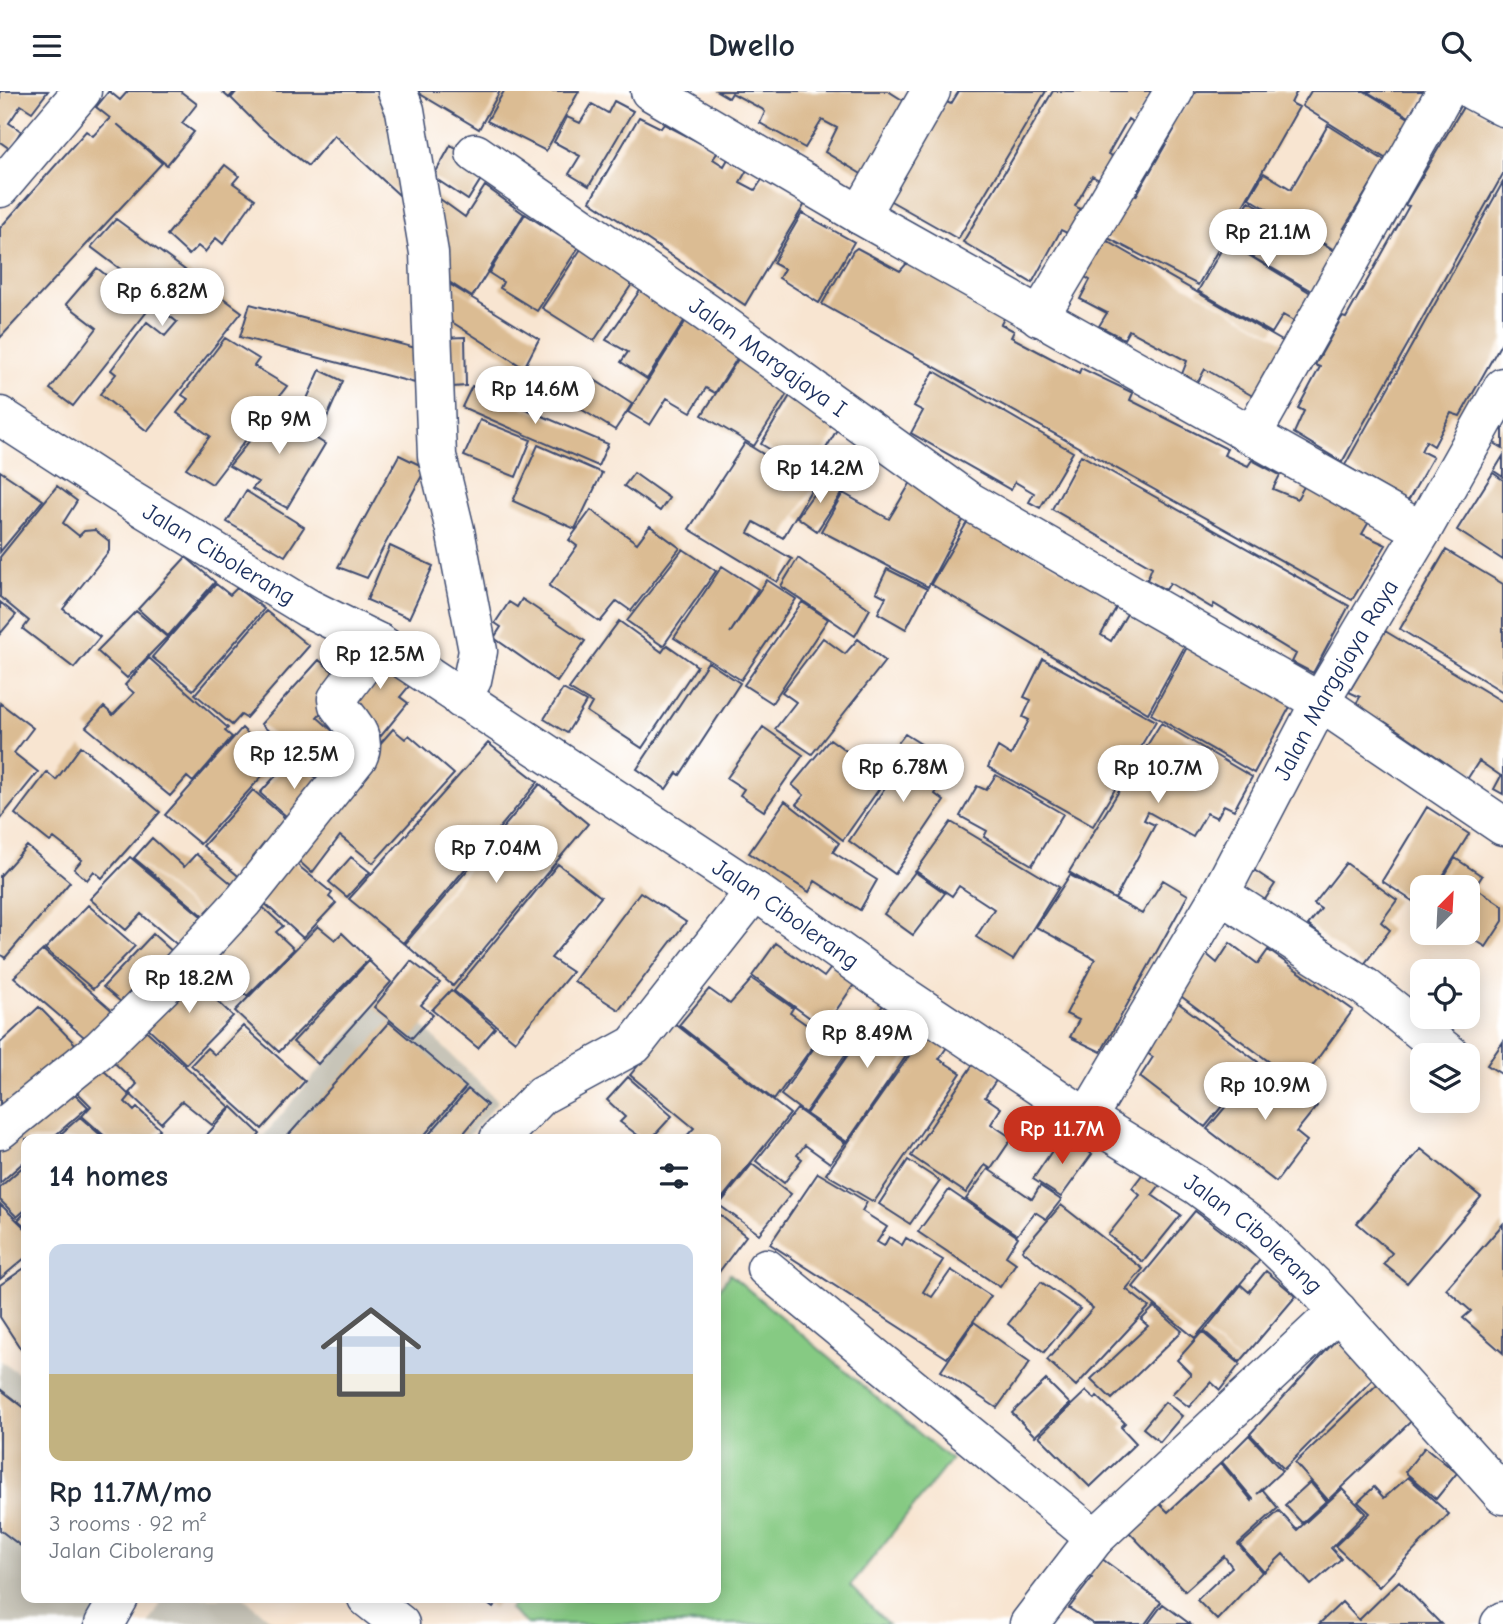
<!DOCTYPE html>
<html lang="en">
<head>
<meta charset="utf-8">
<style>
  body { margin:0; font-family:"Comic Neue",sans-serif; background:#f2f2f3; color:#1f2937; height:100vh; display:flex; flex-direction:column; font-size:26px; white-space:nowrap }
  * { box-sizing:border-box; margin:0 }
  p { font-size:23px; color:#747a83 }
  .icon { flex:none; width:38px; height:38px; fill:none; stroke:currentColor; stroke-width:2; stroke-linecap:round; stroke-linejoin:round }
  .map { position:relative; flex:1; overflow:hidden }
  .drawer { position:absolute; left:21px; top:1043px; width:700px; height:469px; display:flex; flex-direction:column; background:#fff; border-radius:14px; box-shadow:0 4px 18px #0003 }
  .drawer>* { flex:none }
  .needle { width:46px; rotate:24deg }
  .buttons { position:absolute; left:1410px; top:784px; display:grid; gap:14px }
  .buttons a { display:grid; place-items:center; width:70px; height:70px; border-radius:14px; background:#fff; box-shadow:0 4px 18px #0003; font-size:35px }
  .price { position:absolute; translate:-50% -60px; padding:0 16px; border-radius:24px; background:#fff; color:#222; font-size:23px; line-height:46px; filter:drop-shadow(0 2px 4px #0008) }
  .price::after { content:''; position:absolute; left:50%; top:42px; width:21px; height:16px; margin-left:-10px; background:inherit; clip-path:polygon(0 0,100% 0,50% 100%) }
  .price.active { background:#c8321e; color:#fff }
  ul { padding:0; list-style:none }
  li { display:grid; align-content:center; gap:14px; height:371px; padding:0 28px }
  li+li { border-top:2px solid #e0e1e3 }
  li span { display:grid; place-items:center; height:217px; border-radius:14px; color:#555 }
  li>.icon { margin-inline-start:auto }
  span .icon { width:126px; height:126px; fill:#fffc; stroke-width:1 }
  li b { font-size:30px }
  h2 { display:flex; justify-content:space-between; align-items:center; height:84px; padding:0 28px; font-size:30px }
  header { display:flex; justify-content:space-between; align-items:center; height:91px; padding:0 28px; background:#fff; font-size:32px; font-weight:800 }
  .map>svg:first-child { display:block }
</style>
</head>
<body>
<header><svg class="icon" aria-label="menu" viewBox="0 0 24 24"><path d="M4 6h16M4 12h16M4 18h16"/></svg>Dwello<svg class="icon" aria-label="search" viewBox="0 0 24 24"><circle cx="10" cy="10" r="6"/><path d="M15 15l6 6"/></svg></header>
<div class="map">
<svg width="1503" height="1533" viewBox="0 0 1503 1533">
  <rect width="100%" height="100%" fill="#fff"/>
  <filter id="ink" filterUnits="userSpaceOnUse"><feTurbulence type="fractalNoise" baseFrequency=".0143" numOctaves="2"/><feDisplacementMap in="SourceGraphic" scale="14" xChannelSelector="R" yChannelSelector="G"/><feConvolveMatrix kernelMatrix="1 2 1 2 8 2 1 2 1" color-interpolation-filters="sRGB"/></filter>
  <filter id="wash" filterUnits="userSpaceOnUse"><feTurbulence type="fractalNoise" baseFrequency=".00686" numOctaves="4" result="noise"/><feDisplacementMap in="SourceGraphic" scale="28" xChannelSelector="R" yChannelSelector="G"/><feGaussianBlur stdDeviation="1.57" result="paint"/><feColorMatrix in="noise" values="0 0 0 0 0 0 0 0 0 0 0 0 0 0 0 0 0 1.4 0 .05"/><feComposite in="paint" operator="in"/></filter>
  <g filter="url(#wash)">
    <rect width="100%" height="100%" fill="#f8e5d1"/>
    <path fill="#c7c4b8" d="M386 899 498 1010 466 1048H261Z
      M0 1270 26 1287V1507H110L94 1533H0Z
      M164 1507H244L275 1533H149Z"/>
    <path fill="#86ca83" stroke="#507c70" stroke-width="2" d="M730 1183 951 1369 850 1495 888 1533H527L509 1518 518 1507H716V1202Z"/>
    <g id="blocks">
      <path fill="#dbbc93" d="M0 0H48L32 21 21 14 9 32 21 40 10 58 0 51Z
        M109 0 120 9 128 0H180L197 13 182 32 194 41 167 74 117 33 162 72 0 247V137L86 40 93 45 110 27 96 16Z
        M221 0H235L229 7Z
        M237 0H390L411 115 334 44 308 75 260 36 231 7Z
        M415 0H500L479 38Z
        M504 0H579L546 60 487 30Z
        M717 0H888L912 15 868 87 825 61 837 37 822 29 805 57 760 32 765 21 762 18 732 2 729 7Z
        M959 0H1046L958 148 889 109 946 11 951 13Z
        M1053 0H1152L1134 32 1128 28 1108 63 1115 67 1101 90 1092 85 1075 115 1085 121 1071 144 1061 139 1032 192 963 151Z
        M1196 0H1297L1291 12 1299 16 1198 194 1104 145 1128 101 1136 105 1174 39 1167 35 1187 15Z
        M1311 0H1364L1412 29 1388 69 1302 15Z
        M1366 0H1427L1411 27Z
        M614 10 633 20 589 95 569 83 580 65 554 51 567 26 580 32 592 13 608 22Z
        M1466 11 1503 34V83L1342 371 1294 342 1304 320 1298 317 1320 276 1315 274 1342 226 1346 227 1409 115 1405 114Z
        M639 26 661 37 664 33 718 61 713 68 724 75 728 68 747 79 740 91 755 99 763 87 806 111 745 214 590 110Z
        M1328 34 1385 70 1344 137 1354 142 1341 163 1249 107 1264 82 1291 98Z
        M451 54 488 77 468 109 433 86Z
        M225 74 239 85 233 92 255 108 223 153 216 147 205 161 198 155 189 164 167 144Z
        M1503 91V249L1460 325 1451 322 1434 355 1426 350 1421 360 1433 366 1408 410 1345 374Z
        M485 95 524 123 472 206 431 179 436 105 465 126Z
        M1249 110 1341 164 1315 202 1242 160 1314 204 1297 232 1283 224 1272 242 1198 200Z
        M802 122 854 151 819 212 779 187 784 178 773 172Z
        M525 123 578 157 537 220 500 197 503 191 489 182Z
        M116 128 242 221 147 340 100 303 116 283 111 279 147 231 165 245 177 231 163 220 167 213 91 156Z
        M1102 147 1291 255 1258 308 1205 278 1198 291 1182 283 1187 270 1129 239 1124 248 1099 235 1107 222 1080 208 1090 189 1080 183Z
        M857 157 900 180 909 170 1007 222 1001 233 1014 240 1011 246 1079 282 1081 277 1133 302 1130 309 1227 358 1224 364 1248 375 1252 369 1280 384 1273 398 1297 408 1306 392 1370 429 1362 443 1386 454 1352 509 822 213 853 160Z
        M581 158 640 181 594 250 542 217Z
        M97 177 149 218 73 315 50 298 97 237 66 213Z
        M446 191 539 248 524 277 444 226Z
        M641 198 686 227 647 288 621 271 628 261 606 249Z
        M250 213 423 259 415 292 240 246Z
        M687 228 738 266 715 302 706 297 691 321 667 307 650 334 628 321Z
        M465 246 466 295 438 297 439 247Z
        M225 247 259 268 254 275 287 295 212 393 186 377 210 345 177 322 188 308 182 304Z
        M742 262 792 295 754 355 702 324Z
        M576 277 632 313 615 339 558 304Z
        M320 279 343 290 325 331 301 321Z
        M934 280 1073 361 1040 417 1029 411 1034 402 1015 391 1011 399 911 342 923 320 914 315Z
        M472 295 608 353 598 375 462 316Z
        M794 298 842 330 811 383 761 353Z
        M284 307 298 316 288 330 325 353 287 417 252 398 258 391 229 375Z
        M480 329 531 349 516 386 464 365Z
        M1503 333V357L1492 351Z
        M745 352 814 394 783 447 754 431 748 442 792 468 777 491 689 438Z
        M538 354 602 382 575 438 513 410Z
        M399 364 426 377 367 487 338 476Z
        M1081 364 1349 515 1313 582 1292 571 1296 563 1214 513 1212 517 1170 492 1166 499 1147 489 1152 476 1052 418Z
        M1503 365V386L1494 380Z
        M0 380 43 409 0 461Z
        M634 382 669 407 660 420 624 395Z
        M1493 382 1503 389V469L1457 439Z
        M914 386 969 418 928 496 821 440 843 402 889 428Z
        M825 387 843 400 817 440 797 426Z
        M57 395 77 410 63 432 79 445 84 440 95 439 109 450V460L63 518 100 546 74 577 23 538 29 530 0 506V466Z
        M246 400 304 436 285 465 227 431Z
        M591 419 637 452 650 435 680 457 631 520 617 510 600 531 549 495 577 455 569 449Z
        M969 428 1120 510 1101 544 1111 550 1134 511 1186 553 1148 622 931 493Z
        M390 455 433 475 409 527 367 509Z
        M683 458 716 480 663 555 627 530Z
        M1446 459 1503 493V601L1400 538Z
        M186 466 215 491 168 545 138 518Z
        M798 467 870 518 855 545 781 495Z
        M722 475 758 498 730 542 767 489 796 508 741 589 674 547Z
        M887 478 927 498 906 538 878 522 886 506 876 501Z
        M216 493 230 504 237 497 264 518 193 599 152 566Z
        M522 508 585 550 557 591 494 547 501 536 495 532 509 511 517 516Z
        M0 511 16 524 0 543Z
        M802 511 828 528 772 612 744 594Z
        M136 520 167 546 127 587 97 560Z
        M266 520 309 555 246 627 241 624 232 634 195 603Z
        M619 530 662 561 667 554 697 575 642 657 587 621 592 612 569 598Z
        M1385 540 1503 611V703L1494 698 1501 685 1479 670 1464 693 1445 682 1450 675 1405 644 1385 631 1380 639 1352 620 1360 606 1349 601Z
        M1193 545 1292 612 1254 682 1151 623Z
        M823 547 845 563 858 548 885 570 812 663 775 638 796 611 782 601Z
        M384 557 420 582 400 606 408 612 381 645 339 608Z
        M149 567 228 637 225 640 232 646 193 691 187 686 170 705 86 636 104 616 113 624 134 602 125 594Z
        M1043 568 1156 630 1093 735 988 676 998 656 1011 664 1029 629 1023 626 1031 609 1024 606Z
        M319 569 348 593 317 626 354 659 325 692 261 633Z
        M708 571 740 592 680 684 677 682 666 698 637 678Z
        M563 598 586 611 567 642 544 628Z
        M0 612 33 637 14 662 38 681 0 728Z
        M1161 632 1252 686 1234 719 1224 714 1217 727 1207 722 1193 746 1148 721 1144 729 1155 734 1115 808 1069 781Z
        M763 636 803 664 764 720 740 704 744 698 727 687Z
        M242 637 255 650 264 642 284 661 200 753 165 724Z
        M393 638 405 648 409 644 454 683 373 772 340 745 312 782 287 759Z
        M905 643 953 673 935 703 944 710 895 783 849 750 892 686 879 677Z
        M830 648 872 679 865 688 879 698 843 749 796 713 804 704 792 694Z
        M488 652 538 691 403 852 349 808Z
        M81 655 160 721 102 787 94 780 87 789 74 778 82 769 54 747 50 751 15 723 47 681 56 689Z
        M293 666 328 699 295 733 260 702Z
        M996 684 1063 723 1032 774 984 746 987 740 960 725 977 695 986 699Z
        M540 693 588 733 453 895 405 853Z
        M253 699 293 734 243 789 203 755Z
        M785 710 839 752 833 761 877 789 860 819 815 790 809 801 749 762Z
        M1427 716 1469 743 1436 796H1423V817L1382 790Z
        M951 731 1059 796 1013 869 976 846 994 818 959 795 952 805 916 780Z
        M152 747 184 776 196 763 245 804 217 836 134 767Z
        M27 755 70 791 5 867 0 863V785Z
        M285 764 332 802 329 806 336 812 303 847 253 802Z
        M130 766 213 835 187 862 141 823 126 839 90 808Z
        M351 766 370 781 347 806 329 791Z
        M1455 767 1482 785 1475 796 1503 815V830L1486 856 1464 842H1468V796H1438Z
        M1346 772 1397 809 1381 831 1390 839 1362 876 1308 834 1321 818 1314 813Z
        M558 773 601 806 551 867 572 881 515 950 454 900Z
        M1254 779 1275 793 1262 813 1241 799Z
        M915 781 945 802 913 844 884 823Z
        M1070 784 1142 823 1163 789 1188 804 1101 961 1070 946 1079 929 1066 923 1095 868 1036 836Z
        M640 801 686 831 619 919 574 890Z
        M256 810 283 835 276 841 294 858 247 905 204 864Z
        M88 814 135 855 93 898 45 858Z
        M318 835 335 849 342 842 369 868 279 961 235 920Z
        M153 843 184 871 135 923 103 896Z
        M776 852 824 886 834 873 857 889 824 937 752 885Z
        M1230 852 1258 873 1268 859 1353 919 1299 993 1178 903 1204 861 1217 872Z
        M43 859 124 930 97 957 14 886Z
        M199 869 216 886 205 898 233 925 186 973 142 931Z
        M369 870 391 891 318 973 293 951Z
        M411 870 440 892 421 914 433 924 412 947 374 916Z
        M752 888 793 917 790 922 821 944 774 1009 679 934 709 898 730 913Z
        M451 899 495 937 478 957 432 919Z
        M891 903 926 936 847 1051 806 1023Z
        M1173 908 1258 971 1205 1036 1140 986 1153 966 1144 960Z
        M39 916 83 961 0 1038V952Z
        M389 931 466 996 421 1048H285Z
        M832 931 856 948 805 1022 781 1004Z
        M138 932 230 1016 212 1034 182 1010 161 1032 129 1002 137 993 106 964Z
        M674 932 790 1023 716 1115V1048H684L694 1037 630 984Z
        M243 935 305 990 262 1038 191 974 207 957 215 964Z
        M925 942 947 956 939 968 961 982 874 1111 826 1083Z
        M1503 951V984L1487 974Z
        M976 969 999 985 985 1006 1001 1017 991 1033 1012 1047 991 1078 985 1074 966 1102 911 1065Z
        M97 973 130 1005 125 1011 134 1020 137 1017 160 1038 150 1048H108L82 1025 91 1015 72 996Z
        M1261 973 1317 1015 1296 1041 1307 1050 1276 1091 1207 1038Z
        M628 986 672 1025 651 1048H643L620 1031 625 1026 607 1009Z
        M70 998 88 1016 51 1048H26V1069L0 1092V1053Z
        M468 998 487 1014 459 1048H425Z
        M232 1016 260 1043 256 1048H203Z
        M797 1018 845 1052 830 1072 805 1054 797 1064 802 1068 784 1092 756 1070Z
        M80 1026 105 1048H55Z
        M1062 1045 1092 1063 1061 1106 1033 1088Z
        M1421 1058 1481 1106 1407 1192 1384 1173 1392 1162 1357 1132Z
        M908 1069 940 1090 910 1133 879 1113Z
        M26 1073V1118L17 1126 0 1109V1096Z
        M752 1073 791 1103 759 1143 719 1114Z
        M1148 1076 1164 1089 1152 1104 1181 1124 1143 1171 1108 1144 1140 1104 1132 1097Z
        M988 1078 1032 1108 1040 1095 1061 1109 1046 1128 1035 1121 1017 1144 966 1108Z
        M818 1082 867 1111 862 1120 887 1136 877 1151 884 1155 889 1146 902 1154 906 1147 943 1169 923 1201 932 1206 951 1179 991 1205 947 1267 770 1153Z
        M949 1099 1018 1146 1006 1165 1016 1172 1000 1196 918 1141Z
        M0 1113 26 1138V1166L0 1188Z
        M1061 1114 1143 1178 1126 1198 1149 1216 1076 1295 1047 1269 1093 1217 1022 1159Z
        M1195 1120 1260 1169 1195 1247 1133 1196Z
        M26 1121V1136L18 1129Z
        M716 1121 746 1145 716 1185Z
        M1503 1133V1262L1463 1227 1471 1220 1446 1198Z
        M26 1176V1266L0 1226V1194Z
        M1266 1180 1296 1205 1240 1271 1204 1240 1241 1194 1249 1201Z
        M1041 1191 1080 1218 1044 1261 1008 1233Z
        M1154 1216 1182 1240 1112 1308 1091 1288 1148 1235 1141 1229Z
        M974 1231 1030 1271 997 1317 941 1280Z
        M1346 1238 1386 1275 1284 1378 1250 1343Z
        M1202 1241 1240 1273 1220 1299 1211 1291 1189 1316 1172 1303 1191 1283 1177 1269Z
        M1390 1281 1423 1319 1328 1409 1295 1372Z
        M1046 1289 1070 1313 1035 1345 1012 1322Z
        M0 1298 26 1318V1459L0 1439Z
        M1086 1300 1095 1308 1097 1305 1125 1332 1121 1336 1136 1352 1090 1396 1039 1345Z
        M1165 1311 1182 1325 1160 1351 1143 1337Z
        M1249 1344 1282 1380 1257 1403 1263 1399 1278 1417 1238 1453 1262 1481 1217 1529 1197 1509 1232 1476 1224 1465 1185 1500 1129 1441 1160 1413 1168 1421 1221 1372 1252 1410 1253 1408 1222 1371Z
        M1425 1356 1457 1382 1436 1408 1405 1381Z
        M1408 1386 1449 1423 1379 1496 1335 1455 1370 1422 1358 1411 1374 1396 1384 1407Z
        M1310 1391 1326 1410 1302 1432 1285 1414Z
        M1342 1398 1366 1422 1331 1457 1341 1468 1311 1494 1283 1463 1264 1481 1240 1454 1279 1420 1297 1439Z
        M1098 1465 1161 1511 1145 1533H1093L1069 1517 1092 1487 1085 1482Z
        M1399 1490 1441 1533H1319L1342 1511 1359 1529Z
        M480 1507H502L493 1517Z
        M1163 1513 1190 1533H1148Z"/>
    </g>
  </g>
  <g filter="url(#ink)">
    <use href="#blocks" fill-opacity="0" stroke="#3c4a6f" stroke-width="2"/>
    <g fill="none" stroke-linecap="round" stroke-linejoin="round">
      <defs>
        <g id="minor">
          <path d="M397 0 405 19 429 162 437 365 455 439 478 560 472 589 461 608"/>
          <path d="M650 0 860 124 1422 440"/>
          <path d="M1473 0 1503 16"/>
          <path id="s1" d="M475 62 707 222 967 409 1320 611 1503 735"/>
          <path d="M0 97 82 0"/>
          <path d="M860 124 931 0"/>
          <path d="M1039 226 1174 0"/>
          <path id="s2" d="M0 325 122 404 308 517 379 552 755 800 878 888 1087 1027 1196 1094 1256 1138 1314 1194 1503 1404"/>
          <path d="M1252 344 1446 0"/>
          <path d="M1220 803 1365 896 1451 964"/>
          <path id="s3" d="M1087 1027 1220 803 1320 611 1422 440 1503 296"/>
          <path d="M0 1039 100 958 172 887 244 809 358 666C368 645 350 631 338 614L337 608 379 552"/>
          <path d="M499 1048 542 1004 634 954 755 800"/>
          <path d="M766 1177 1095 1447 1338 1220"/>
          <path d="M367 1507 400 1533"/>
          <path d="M104 1533 119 1507"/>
          <path d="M1029 1533 1095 1447"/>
          <path d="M1500 1533 1503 1530"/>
        </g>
      </defs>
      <use href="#minor" stroke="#3c4a6f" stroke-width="41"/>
      <use href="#minor" stroke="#fff" stroke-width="38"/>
    </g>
  </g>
  <g text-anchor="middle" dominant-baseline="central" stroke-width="5" stroke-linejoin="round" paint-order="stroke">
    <g font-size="24" fill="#1b2f5e" stroke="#fff">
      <text stroke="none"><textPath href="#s1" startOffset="357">Jalan Margajaya I</textPath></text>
      <text stroke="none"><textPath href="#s2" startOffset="259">Jalan Cibolerang</textPath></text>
      <text stroke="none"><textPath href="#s3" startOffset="504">Jalan Margajaya Raya</textPath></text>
      <text stroke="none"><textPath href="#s2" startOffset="931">Jalan Cibolerang</textPath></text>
      <text stroke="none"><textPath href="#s2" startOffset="1498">Jalan Cibolerang</textPath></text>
    </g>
  </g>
</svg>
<div class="buttons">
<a><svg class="needle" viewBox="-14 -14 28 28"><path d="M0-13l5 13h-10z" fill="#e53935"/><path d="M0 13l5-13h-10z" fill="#747a83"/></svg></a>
<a><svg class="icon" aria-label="locate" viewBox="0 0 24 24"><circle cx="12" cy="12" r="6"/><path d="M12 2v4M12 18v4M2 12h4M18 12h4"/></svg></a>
<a><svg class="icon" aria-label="layers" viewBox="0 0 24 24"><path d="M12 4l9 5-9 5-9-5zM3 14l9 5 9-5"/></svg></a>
</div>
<b class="price" style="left:1268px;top:178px">Rp 21.1M</b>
<b class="price" style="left:162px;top:237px">Rp 6.82M</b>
<b class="price" style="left:535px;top:335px">Rp 14.6M</b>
<b class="price" style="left:279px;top:365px">Rp 9M</b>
<b class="price" style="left:820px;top:414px">Rp 14.2M</b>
<b class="price" style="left:380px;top:600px">Rp 12.5M</b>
<b class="price" style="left:294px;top:700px">Rp 12.5M</b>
<b class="price" style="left:903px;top:713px">Rp 6.78M</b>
<b class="price" style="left:1158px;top:714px">Rp 10.7M</b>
<b class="price" style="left:496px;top:794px">Rp 7.04M</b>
<b class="price" style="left:189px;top:924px">Rp 18.2M</b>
<b class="price" style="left:867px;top:979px">Rp 8.49M</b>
<b class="price" style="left:1265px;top:1031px">Rp 10.9M</b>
<b class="price active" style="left:1062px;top:1075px">Rp 11.7M</b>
<section class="drawer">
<h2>14 homes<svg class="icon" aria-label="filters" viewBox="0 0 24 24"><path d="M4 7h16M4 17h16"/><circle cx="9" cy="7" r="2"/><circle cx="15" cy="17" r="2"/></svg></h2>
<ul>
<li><span style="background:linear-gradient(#c9d6e8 60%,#c2b280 0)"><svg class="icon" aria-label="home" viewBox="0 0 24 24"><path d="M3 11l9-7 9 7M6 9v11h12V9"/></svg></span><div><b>Rp 11.7M/mo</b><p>3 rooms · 92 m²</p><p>Jalan Cibolerang</p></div></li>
</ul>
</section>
</div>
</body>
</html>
